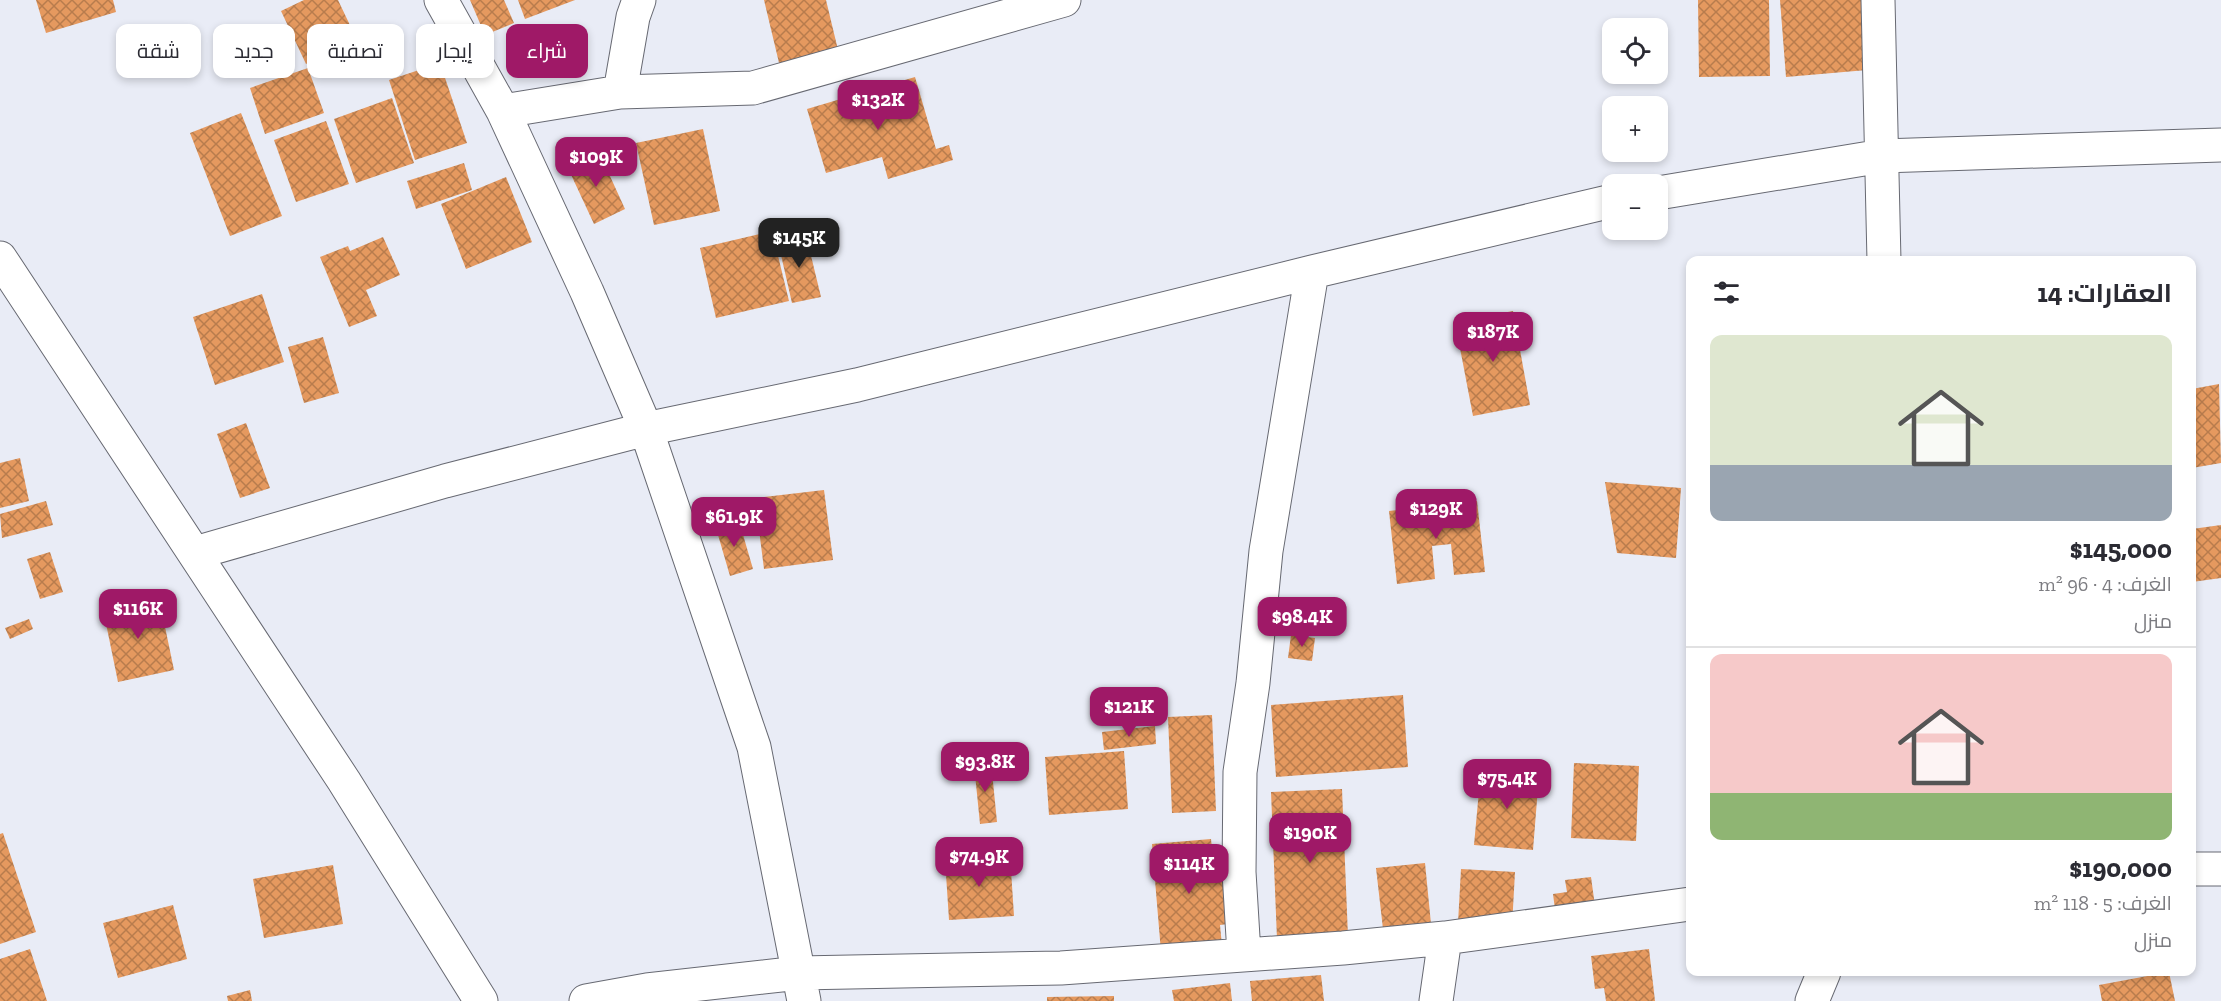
<!DOCTYPE html>
<html lang="ar">
<head>
<meta charset="utf-8">
<style>
  body { margin:0; font-family:"Zilla Slab",Cairo,serif; background:#f2f2f3; color:#2b2b33; direction:rtl; height:100vh; display:flex; flex-direction:column; font-size:22px; white-space:nowrap }
  * { box-sizing:border-box; margin:0 }
  p { font-size:20px; color:#7c7c81 }
  .icon { flex:none; width:33px; height:33px; fill:none; stroke:currentColor; stroke-width:2; stroke-linecap:round; stroke-linejoin:round }
  .map { position:relative; flex:1; overflow:hidden; direction:ltr }
  .sheet { position:absolute; left:1686px; top:256px; width:510px; height:720px; display:flex; flex-direction:column; background:#fff; border-radius:12px; box-shadow:0 3px 9px #0003; direction:rtl }
  .sheet>* { flex:none }
  .hud { position:absolute; left:18px; top:24px; width:570px; height:54px; direction:rtl; display:flex; gap:12px }
  .controls { position:absolute; left:1602px; top:18px; display:grid; gap:12px }
  .controls a { display:grid; place-items:center; width:66px; height:66px; border-radius:12px; background:#fff; box-shadow:0 3px 9px #0003; font-size:30px }
  .price { position:absolute; translate:-50% -51px; padding:0 14px; border-radius:12px; background:#9f1967; color:#fff; font-size:20px; line-height:39px; filter:drop-shadow(0 2px 3px #0008) }
  .price::after { content:''; position:absolute; left:50%; top:36px; width:18px; height:14px; margin-left:-9px; background:inherit; clip-path:polygon(0 0,100% 0,50% 100%) }
  .price.on { background:#222; color:#fff }
  ul { padding:0; list-style:none }
  li { display:grid; align-content:center; gap:12px; height:318px; padding:0 24px }
  li+li { border-top:2px solid #e1e1e2 }
  li span { display:grid; place-items:center; height:186px; border-radius:12px; color:#555 }
  li>.icon { margin-inline-start:auto }
  span .icon { width:108px; height:108px; fill:#fffc; stroke-width:1 }
  li b { font-size:26px }
  h2 { display:flex; justify-content:space-between; align-items:center; height:72px; padding:0 24px; font-size:26px }
  .chip { padding:0 21px; border-radius:12px; background:#fff; box-shadow:0 3px 9px #0003; font-size:21px; line-height:54px }
  .chip.on { background:#9f1967; color:#fff }
  .map>svg:first-child { display:block }
</style>
</head>
<body>
<div class="map">
<svg width="2221" height="1001" viewBox="0 0 2221 1001">
  <defs>
    <pattern id="building-cross-hatch" width="8" height="8" patternUnits="userSpaceOnUse" patternTransform="scale(1.5)"><rect width="8" height="8" fill="#e5995f"/><path d="M0 0l8 8M0 8l8-8" fill="none" stroke="#b87c4d"/></pattern>
  </defs>
  <rect width="100%" height="100%" fill="#e9ecf6"/>
  <path fill="url(#building-cross-hatch)" d="M36 0H113L116 12 46 33Z
    M304 0H338L357 40 306 64 281 11Z
    M470 0H504L514 23 485 35Z
    M518 0H575L525 19Z
    M764 0H826L839 54 780 67Z
    M1698 0H1769L1770 76 1699 77Z
    M1780 0H1861L1867 70 1786 77Z
    M440 63 467 143 415 160 389 80Z
    M308 68 324 113 265 134 250 88Z
    M915 77 936 149 949 145 953 160 888 179 882 157 826 173 807 109Z
    M392 98 414 163 356 183 334 119Z
    M241 113 282 216 230 236 190 133Z
    M326 121 349 184 296 202 274 140Z
    M703 129 720 211 654 225 636 143Z
    M599 152 625 209 594 224 567 166Z
    M464 163 472 190 416 209 407 181Z
    M506 177 532 242 466 269 441 204Z
    M772 231 789 301 716 318 700 248Z
    M806 235 821 297 792 303 778 242Z
    M383 237 400 275 366 290 377 316 349 327 320 257 348 246 350 251Z
    M262 294 284 362 215 385 193 317Z
    M1513 311 1530 405 1473 416 1455 322Z
    M323 337 339 393 304 403 288 347Z
    M2219 384 2221 463 2192 468V389Z
    M246 423 270 488 240 498 217 434Z
    M20 458 29 501 0 508V463Z
    M1605 482 1681 488 1676 558 1617 553Z
    M824 490 833 560 764 569 755 498Z
    M46 501 53 525 2 538 0 514Z
    M1477 501 1485 572 1454 575 1451 544 1432 546 1435 579 1397 584 1389 511Z
    M739 521 753 569 730 576 716 528Z
    M2221 525V578L2192 582V529Z
    M50 552 63 592 40 599 27 559Z
    M159 598 174 670 118 682 103 609Z
    M29 619 33 629 10 639 5 628Z
    M1291 635 1315 638 1312 661 1288 658Z
    M1403 695 1408 767 1276 777 1271 705Z
    M1212 715 1216 811 1172 813 1168 717Z
    M1155 726 1156 744 1104 750 1102 732Z
    M1124 751 1128 809 1049 815 1045 757Z
    M991 762 997 822 980 824 974 764Z
    M1574 763 1639 766 1636 841 1571 838Z
    M1481 769 1539 775 1533 850 1474 845Z
    M1342 789 1348 937 1277 939 1271 792Z
    M3 833 36 932 0 944V834Z
    M1211 839 1213 858 1222 857 1228 924 1220 925 1222 946 1161 952 1152 844Z
    M1010 855 1014 916 949 920 945 859Z
    M1425 863 1431 924 1383 929 1376 868Z
    M333 865 343 924 264 938 253 879Z
    M1461 869 1515 872 1512 926 1458 923Z
    M1591 877 1595 906 1556 917 1553 894 1567 892 1565 880Z
    M173 905 187 959 118 978 103 923Z
    M30 949 47 1001H0V959Z
    M1649 949 1655 1001H1606L1604 988 1595 989 1591 956Z
    M2169 972 2175 1001H2102L2099 985Z
    M1321 975 1324 1001H1252L1250 981Z
    M1230 983 1232 1001H1174L1172 990Z
    M250 990 252 1001H228L227 996Z
    M1114 996V1001H1047V997Z"/>
  <g fill="none" stroke-linecap="round" stroke-linejoin="round">
    <defs>
      <path id="minor" d="M441 0 503 111 587 292 646 429 754 747 804 1001
        M1878 0 1884 261
        M620 92 633 17 639 0
        M503 111 620 92 753 88 1064 0
        M1658 193 1882 156 2221 145
        M195 553 445 481 646 429 857 385 1312 272 1612 201
        M2192 869H2221
        M1244 954 1239 872 1240 772 1253 683 1266 551 1312 272
        M586 1001 647 990 799 973 1061 968 1343 948 1445 938 1690 904
        M1436 1001 1445 938
        M1812 1001 1824 972"/>
      <path id="tertiary" d="M0 258 344 781 481 1001"/>
    </defs>
    <use href="#minor" stroke="#676972" stroke-width="35"/>
    <use href="#tertiary" stroke="#676972" stroke-width="35"/>
    <use href="#minor" stroke="#fff" stroke-width="33"/>
    <use href="#tertiary" stroke="#fff" stroke-width="33"/>
  </g>
</svg>
<div class="controls">
<a><svg class="icon" aria-label="locate" viewBox="0 0 24 24"><circle cx="12" cy="12" r="6"/><path d="M12 2v4M12 18v4M2 12h4M18 12h4"/></svg></a>
<a>+</a>
<a>−</a>
</div>
<b class="price" style="left:878px;top:131px">$132K</b>
<b class="price" style="left:596px;top:188px">$109K</b>
<b class="price on" style="left:799px;top:269px">$145K</b>
<b class="price" style="left:1493px;top:363px">$187K</b>
<b class="price" style="left:1436px;top:540px">$129K</b>
<b class="price" style="left:734px;top:548px">$61.9K</b>
<b class="price" style="left:138px;top:640px">$116K</b>
<b class="price" style="left:1302px;top:648px">$98.4K</b>
<b class="price" style="left:1129px;top:738px">$121K</b>
<b class="price" style="left:985px;top:793px">$93.8K</b>
<b class="price" style="left:1507px;top:810px">$75.4K</b>
<b class="price" style="left:1310px;top:864px">$190K</b>
<b class="price" style="left:979px;top:888px">$74.9K</b>
<b class="price" style="left:1189px;top:895px">$114K</b>
<div class="hud">
<a class="chip on">شراء</a>
<a class="chip">إيجار</a>
<a class="chip">تصفية</a>
<a class="chip">جديد</a>
<a class="chip">شقة</a>
</div>
<section class="sheet">
<h2>العقارات: 14<svg class="icon" aria-label="filters" viewBox="0 0 24 24"><path d="M4 7h16M4 17h16"/><circle cx="9" cy="7" r="2"/><circle cx="15" cy="17" r="2"/></svg></h2>
<ul>
<li><span style="background:linear-gradient(#dfe7d0 70%,#9aa5b1 0)"><svg class="icon" aria-label="home" viewBox="0 0 24 24"><path d="M3 11l9-7 9 7M6 9v11h12V9"/></svg></span><div><b>$145,000</b><p>الغرف: 4 · 96 m²</p><p>منزل</p></div></li>
<li><span style="background:linear-gradient(#f6c9c9 75%,#8fb573 0)"><svg class="icon" aria-label="home" viewBox="0 0 24 24"><path d="M3 11l9-7 9 7M6 9v11h12V9"/></svg></span><div><b>$190,000</b><p>الغرف: 5 · 118 m²</p><p>منزل</p></div></li>
</ul>
</section>
</div>
</body>
</html>
